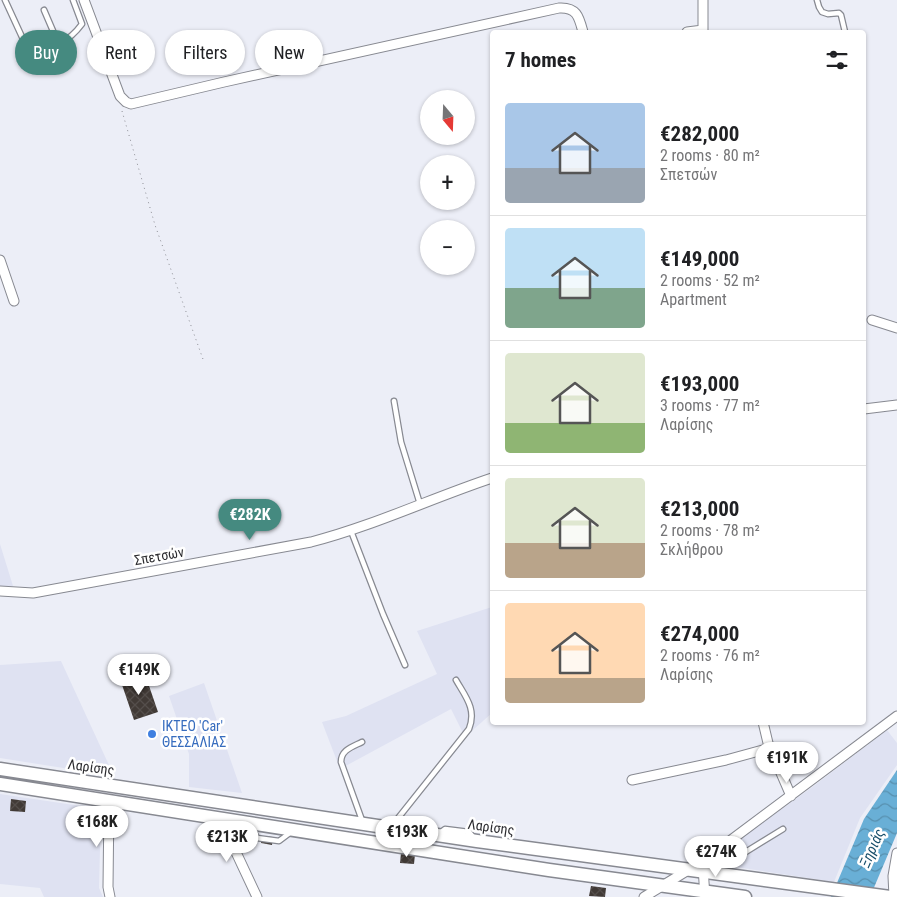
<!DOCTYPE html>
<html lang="en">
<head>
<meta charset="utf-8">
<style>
  body { margin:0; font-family:"Roboto Condensed",sans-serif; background:#f6f6f6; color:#202124; height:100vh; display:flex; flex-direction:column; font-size:19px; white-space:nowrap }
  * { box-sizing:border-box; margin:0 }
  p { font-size:16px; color:#757577 }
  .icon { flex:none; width:28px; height:28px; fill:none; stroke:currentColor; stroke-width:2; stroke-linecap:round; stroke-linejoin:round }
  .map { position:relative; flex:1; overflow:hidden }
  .sheet { position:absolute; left:490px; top:30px; width:376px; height:695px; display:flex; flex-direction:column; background:#fff; border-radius:5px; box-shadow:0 1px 4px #0004 }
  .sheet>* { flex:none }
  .top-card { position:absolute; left:15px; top:30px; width:400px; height:45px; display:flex; gap:10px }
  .needle { width:32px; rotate:161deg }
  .buttons { position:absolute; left:420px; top:90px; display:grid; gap:10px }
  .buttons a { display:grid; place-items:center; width:55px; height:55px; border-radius:50%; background:#fff; box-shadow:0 1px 4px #0004; font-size:25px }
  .price { position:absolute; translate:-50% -42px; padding:0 11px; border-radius:18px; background:#fff; color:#222; font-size:16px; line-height:32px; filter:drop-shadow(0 1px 2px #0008) }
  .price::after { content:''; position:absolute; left:50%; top:30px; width:15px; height:11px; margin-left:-8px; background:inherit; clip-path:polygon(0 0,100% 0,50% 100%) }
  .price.current { background:#458a80; color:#fff }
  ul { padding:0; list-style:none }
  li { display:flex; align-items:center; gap:15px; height:125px; padding:0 15px }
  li+li { border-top:1px solid #e0e0e0 }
  li span { display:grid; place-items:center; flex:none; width:140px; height:100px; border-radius:5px; color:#555 }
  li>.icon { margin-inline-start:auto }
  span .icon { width:60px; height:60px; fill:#fffc; stroke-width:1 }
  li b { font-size:21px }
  h2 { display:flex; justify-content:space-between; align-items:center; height:60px; padding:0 15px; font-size:21px }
  .tag { padding:0 18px; border-radius:22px; background:#fff; box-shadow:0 1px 4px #0004; font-size:18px; line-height:45px }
  .tag.current { background:#458a80; color:#fff }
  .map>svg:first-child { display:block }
</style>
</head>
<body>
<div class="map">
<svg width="897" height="897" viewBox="0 0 897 897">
  <defs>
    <pattern id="water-waves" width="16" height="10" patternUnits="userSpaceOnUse" patternTransform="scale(1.25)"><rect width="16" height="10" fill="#69afd6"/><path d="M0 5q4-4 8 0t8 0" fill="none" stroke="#578fae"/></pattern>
    <pattern id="building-cross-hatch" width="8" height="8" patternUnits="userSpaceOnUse" patternTransform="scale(1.25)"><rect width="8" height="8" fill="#413a36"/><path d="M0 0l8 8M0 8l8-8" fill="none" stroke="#544e4b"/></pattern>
  </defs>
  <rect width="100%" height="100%" fill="#eceef7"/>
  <path fill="#dfe2f2" d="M0 544 13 586H0Z
    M492 607V713L465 737 451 709 340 769 322 722 346 716 437 674 417 631Z
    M61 661 114 776 0 758V665Z
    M204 683 242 793 189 787V754L169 696Z
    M887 730 897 743V765L860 818 834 882 736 867 733 844 811 788Z
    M0 794 101 809 99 888 103 897H44L40 888 0 884Z"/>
  <path fill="url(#water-waves)" d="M897 770V833L870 897H831L864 819Z"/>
  <path fill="url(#building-cross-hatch)" d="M130 672 133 682 146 677 158 712 134 720 119 676Z
    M11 799 26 801 25 812 10 811Z
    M262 836 273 837 272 845 261 843Z
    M401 853 415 854 414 864 400 863Z
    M591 886 606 888 605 897 589 896Z"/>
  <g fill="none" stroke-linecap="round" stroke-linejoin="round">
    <defs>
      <path id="service" d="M5 0 28 50C50 51 68 43 82 24L73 0
        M817 0 819 7 822 12 828 14 839 13 841 15 845 32
        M44 10 59 45
        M394 401 401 442 420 504
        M351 531 383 614 405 665
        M362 742C352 747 341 750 341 762L363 823
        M251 826 257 838 279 841 291 832
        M391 827 469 729C477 709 465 696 456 680
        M441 832 445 829 469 832 474 838
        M707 860 744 853 783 829"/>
      <path id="minor" d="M84 0 120 96 126 102 131 104 224 82 559 8C577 7 579 17 583 32
        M703 0V32
        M687 32 703 30
        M0 260 14 301
        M872 320 897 328
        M864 409 897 405
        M0 591 33 593 311 542C373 526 432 498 492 478
        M763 722 768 743 791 796
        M632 780 726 760 770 748
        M109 801 108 887 110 897
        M231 820 234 848 257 897
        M703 867 705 897
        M644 897 703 861 897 716
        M894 897 893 876 897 853"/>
      <path id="primary" d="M0 769 477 841 890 897
        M0 784 549 870 745 897"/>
    </defs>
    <use href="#service" stroke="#878991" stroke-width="7"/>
    <use href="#minor" stroke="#878991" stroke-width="11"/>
    <use href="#primary" stroke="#878991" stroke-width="15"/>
    <path stroke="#8d8e95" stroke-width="1" stroke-dasharray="1 4" stroke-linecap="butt" d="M122 111 155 225 204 362"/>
    <use href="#service" stroke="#fff" stroke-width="4.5"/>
    <use href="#minor" stroke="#fff" stroke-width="9"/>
    <use href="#primary" stroke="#fff" stroke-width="12"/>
  </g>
  <circle fill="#3f7fe0" stroke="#fff" stroke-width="2" cx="152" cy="734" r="5"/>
  <g text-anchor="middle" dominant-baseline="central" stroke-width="5" stroke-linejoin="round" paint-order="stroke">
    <g font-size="14" fill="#2b2b2f" stroke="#fff">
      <text transform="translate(159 556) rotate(-10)">Σπετσών</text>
      <text transform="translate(91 767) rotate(8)">Λαρίσης</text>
      <text transform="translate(491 827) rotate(8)">Λαρίσης</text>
    </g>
    <g font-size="14" fill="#366cbe" stroke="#fff" text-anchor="start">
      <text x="162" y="726">ΙΚΤΕΟ 'Car'<tspan x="162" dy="16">ΘΕΣΣΑΛΙΑΣ</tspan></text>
    </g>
    <g font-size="15" font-style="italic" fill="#184f6b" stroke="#fff">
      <text transform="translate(872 848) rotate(-66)">Ξηριάς</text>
    </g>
  </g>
</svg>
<div class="buttons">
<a><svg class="needle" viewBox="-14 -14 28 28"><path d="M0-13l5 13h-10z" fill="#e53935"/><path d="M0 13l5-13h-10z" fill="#757577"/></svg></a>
<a>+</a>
<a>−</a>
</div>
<b class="price current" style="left:250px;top:541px">€282K</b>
<b class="price" style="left:139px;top:696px">€149K</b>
<b class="price" style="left:787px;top:784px">€191K</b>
<b class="price" style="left:97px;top:848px">€168K</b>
<b class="price" style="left:407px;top:858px">€193K</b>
<b class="price" style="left:227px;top:863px">€213K</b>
<b class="price" style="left:716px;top:878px">€274K</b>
<div class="top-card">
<a class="tag current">Buy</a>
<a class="tag">Rent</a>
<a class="tag">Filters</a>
<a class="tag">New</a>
</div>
<section class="sheet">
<h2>7 homes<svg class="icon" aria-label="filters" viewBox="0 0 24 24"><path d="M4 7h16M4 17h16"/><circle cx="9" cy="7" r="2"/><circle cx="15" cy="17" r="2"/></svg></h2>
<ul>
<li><span style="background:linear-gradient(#a9c7e8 65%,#9aa5b1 0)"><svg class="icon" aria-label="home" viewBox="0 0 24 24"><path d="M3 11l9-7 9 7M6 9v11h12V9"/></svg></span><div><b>€282,000</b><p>2 rooms · 80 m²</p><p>Σπετσών</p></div></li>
<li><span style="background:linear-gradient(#bfe0f5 60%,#7fa58c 0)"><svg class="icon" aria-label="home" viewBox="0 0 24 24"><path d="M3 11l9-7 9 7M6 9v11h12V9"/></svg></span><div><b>€149,000</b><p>2 rooms · 52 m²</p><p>Apartment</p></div></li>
<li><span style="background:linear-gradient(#dfe7d0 70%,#8fb573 0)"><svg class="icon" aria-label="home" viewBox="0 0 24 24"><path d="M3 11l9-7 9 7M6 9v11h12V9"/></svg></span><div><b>€193,000</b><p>3 rooms · 77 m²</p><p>Λαρίσης</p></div></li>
<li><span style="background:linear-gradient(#dfe7d0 65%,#b9a48a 0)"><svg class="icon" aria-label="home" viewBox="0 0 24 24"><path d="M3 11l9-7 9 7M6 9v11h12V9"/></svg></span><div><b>€213,000</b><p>2 rooms · 78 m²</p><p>Σκλήθρου</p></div></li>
<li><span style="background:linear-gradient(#ffd9b3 75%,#b9a48a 0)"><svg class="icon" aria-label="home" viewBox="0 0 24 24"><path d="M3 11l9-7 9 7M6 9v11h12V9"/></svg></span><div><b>€274,000</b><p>2 rooms · 76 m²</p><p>Λαρίσης</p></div></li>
</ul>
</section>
</div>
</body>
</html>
